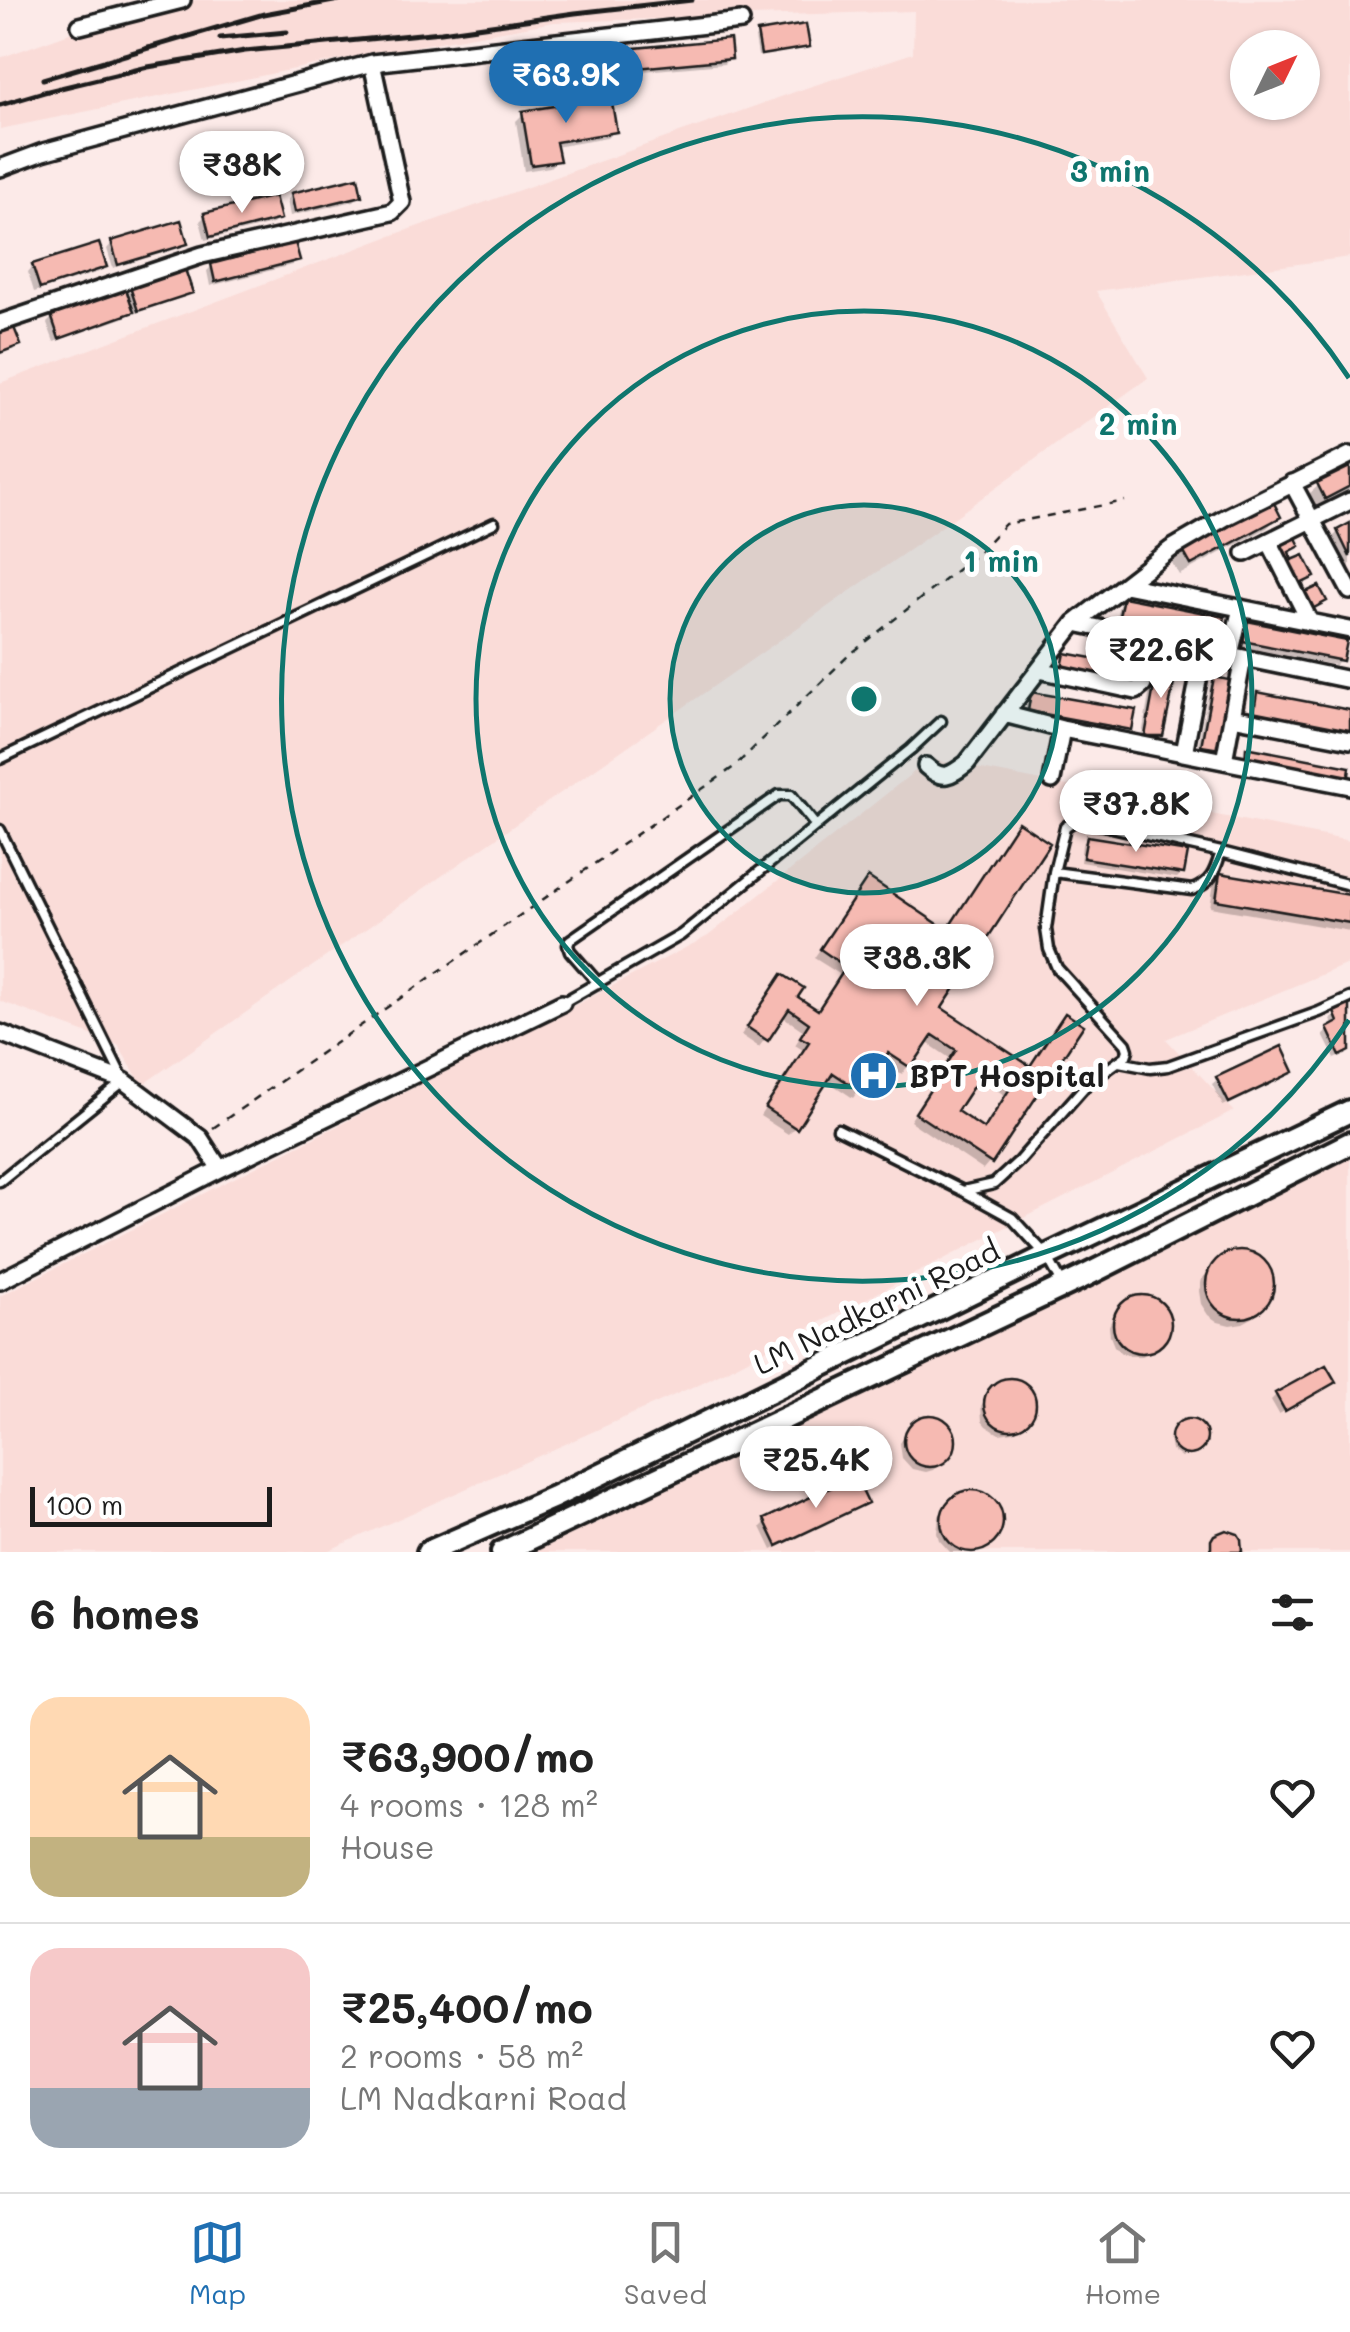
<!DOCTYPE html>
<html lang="en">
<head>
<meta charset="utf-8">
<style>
  body { margin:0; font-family:Mali,sans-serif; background:#f6f6f6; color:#222; height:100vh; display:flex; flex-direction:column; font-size:38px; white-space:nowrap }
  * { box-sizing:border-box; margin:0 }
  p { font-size:32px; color:#767676 }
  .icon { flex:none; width:55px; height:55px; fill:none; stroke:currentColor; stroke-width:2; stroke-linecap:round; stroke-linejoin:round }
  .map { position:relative; height:1552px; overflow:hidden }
  .sheet { display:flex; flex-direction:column; background:#fff; flex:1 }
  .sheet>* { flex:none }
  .needle { width:65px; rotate:47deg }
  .tools { position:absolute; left:1230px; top:30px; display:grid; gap:20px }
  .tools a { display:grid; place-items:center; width:90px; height:90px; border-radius:50%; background:#fff; box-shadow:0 2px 8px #0004; font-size:50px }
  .scale { position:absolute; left:30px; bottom:25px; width:242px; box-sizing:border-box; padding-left:10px; border:5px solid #1c1c1c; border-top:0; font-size:28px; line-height:35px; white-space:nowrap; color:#1c1c1c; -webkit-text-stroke:8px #fff; paint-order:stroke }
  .price { position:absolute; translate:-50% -85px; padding:0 22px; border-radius:35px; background:#fff; color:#222; font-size:32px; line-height:65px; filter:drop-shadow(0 2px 5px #0008) }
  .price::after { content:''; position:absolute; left:50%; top:60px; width:30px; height:22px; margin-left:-15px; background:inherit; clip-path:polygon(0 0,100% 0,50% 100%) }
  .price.active { background:#1f6fb2; color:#fff }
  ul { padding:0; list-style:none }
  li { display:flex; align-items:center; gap:30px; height:250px; padding:0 30px }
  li+li { border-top:2px solid #e0e0e0 }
  li span { display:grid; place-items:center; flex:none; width:280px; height:200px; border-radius:30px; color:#555 }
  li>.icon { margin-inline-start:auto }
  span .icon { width:120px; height:120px; fill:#fffc; stroke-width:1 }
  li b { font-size:42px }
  h2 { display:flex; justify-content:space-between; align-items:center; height:120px; padding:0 30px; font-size:42px }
  .tab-bar { display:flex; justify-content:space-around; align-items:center; height:140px; border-top:2px solid #e0e0e0; background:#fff; font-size:28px; color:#767676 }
  .tab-bar a { display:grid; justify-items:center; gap:5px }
  .tab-bar .active { color:#1f6fb2 }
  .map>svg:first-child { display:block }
</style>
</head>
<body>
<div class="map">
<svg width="1350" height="1552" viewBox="0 0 1350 1552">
  <rect width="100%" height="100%" fill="#fceae8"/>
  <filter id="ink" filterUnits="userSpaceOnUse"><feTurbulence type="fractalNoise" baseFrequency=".01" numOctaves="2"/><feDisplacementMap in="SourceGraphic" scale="20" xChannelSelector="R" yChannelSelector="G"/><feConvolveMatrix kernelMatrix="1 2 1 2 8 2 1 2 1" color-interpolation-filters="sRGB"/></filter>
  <g filter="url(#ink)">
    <path fill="#fadcd8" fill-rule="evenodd" d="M192 0H1350V257L1096 291 1148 378 919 543 142 1085 118 1045 0 1001V383L385 238 803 89 913 53 914 11 554 22 359 56 0 129V58L89 26ZM1248 48H1302V102H1248Z
      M930 759 1350 841V963L1166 1039 1234 1111 701 1383 325 1552H0V1296L526 1031 708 936Z
      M1350 1146V1552H518Z"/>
    <path fill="#0003" fill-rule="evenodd" d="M758 35 807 46 804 49 758 56 755 38Z
      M636 50 729 58 724 64 632 72 631 56Z
      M505 76 601 80 595 85 502 100 499 82Z
      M523 114 614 131 607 138 555 147 557 160 550 167 524 171 516 121Z
      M292 195H360L354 201 290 216 287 200Z
      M205 216 278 218 273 224 205 240 200 221Z
      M112 243H185L180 248 113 268 107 249Z
      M297 260 292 265 210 286 207 271 212 266Z
      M33 266 104 267 99 272 34 292 28 272Z
      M132 290 190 292 185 297 133 314 132 311 126 317 54 342 47 323 52 318 125 296Z
      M1350 470V490L1313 508 1307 496 1319 485Z
      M1278 517 1267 528 1179 575 1172 563 1184 551Z
      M1350 526V592L1327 543 1338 532Z
      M1297 546 1288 556 1291 564 1312 577 1301 588 1286 595 1269 559 1281 548Z
      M1124 599 1218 636 1213 641 1115 621 1119 605Z
      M1248 624 1340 660 1335 665 1239 646 1242 629Z
      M1158 668 1161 735 1155 741 1141 740 1153 673Z
      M1215 680 1218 748 1213 754 1197 750 1210 685Z
      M1032 694 1130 729 1124 734 1024 716 1027 700Z
      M1258 695 1350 713V736L1250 717 1253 700Z
      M1011 832 938 1008 1029 1068 990 1162 983 1170 910 1121 951 1059 926 1042 902 1074 881 1060 853 1098 826 1080 795 1127 788 1134 760 1116 803 1050 795 1045 804 1031 782 1016 759 1047 741 1035 775 984 782 977 794 997 816 1012 841 975 814 958 861 888 868 880 946 932ZM977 1077 1006 1096 983 1131 953 1112Z
      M1088 838 1182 873 1177 878 1080 862 1082 844Z
      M1221 875 1350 897V931L1210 907 1214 883Z
      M1350 1007V1052L1335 1059 1323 1035 1334 1027 1330 1019Z
      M1291 1072 1286 1077 1223 1106 1212 1084 1218 1079Z
      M1242 1251 1254 1255 1264 1262 1271 1273 1273 1285 1270 1298 1254 1317 1243 1323 1230 1325 1218 1322 1208 1315 1201 1304 1199 1291 1202 1279 1218 1260 1229 1253Z
      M1147 1297 1156 1301 1164 1308 1168 1318V1328L1165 1338 1151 1352 1142 1356H1131L1121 1353 1114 1346 1110 1336 1109 1326 1113 1316 1127 1302 1136 1298Z
      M1015 1381 1028 1389 1032 1394 1033 1409 1020 1428 1014 1432 999 1434 986 1426 982 1421 981 1406 994 1387 1001 1383Z
      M1333 1382 1328 1387 1279 1414 1271 1400 1276 1395Z
      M927 1417 942 1420 952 1431 954 1438 951 1453 933 1470 926 1472 912 1469 902 1458 900 1443 914 1423Z
      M1193 1422 1202 1429 1204 1441 1193 1455 1181 1457 1171 1450 1169 1438 1180 1424Z
      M964 1494H980L987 1497 998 1509 1000 1517 998 1533 988 1546 979 1552H950L939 1540 937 1533 939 1516 944 1509Z
      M865 1502 860 1507 772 1550 761 1527 766 1522Z"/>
    <path fill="#f6bab2" stroke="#1c1c1c" stroke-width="2.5" fill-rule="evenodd" d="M806 24 810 47 761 55 757 32Z
      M730 39 732 59 637 68 635 48Z
      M599 58 603 80 507 96 504 74Z
      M611 97 617 132 556 142 560 161 531 165 522 111Z
      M358 177 362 196 295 212 291 193Z
      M275 196 281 219 210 237 204 213Z
      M181 220 188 244 118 265 111 241Z
      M295 242 300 260 215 282 211 264Z
      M99 243 107 267 40 289 32 264Z
      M185 269 193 293 138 311 130 287Z
      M126 289 134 312 59 339 51 315Z
      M13 325 21 345 0 353V330Z
      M1350 467V486L1325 499 1317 483Z
      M1273 501 1281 517 1191 565 1182 549Z
      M1350 523V557L1337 530Z
      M1296 538 1300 546 1289 552 1292 560 1304 555 1315 577 1302 583 1306 592 1319 586 1327 601 1310 610 1279 546Z
      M1123 597 1225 617 1221 637 1119 616Z
      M1247 621 1347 641 1343 661 1243 641Z
      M1065 653 1136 666 1133 685 1061 672Z
      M1158 665 1177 669 1163 736H1145Z
      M1214 677 1234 681 1220 749 1201 746Z
      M1031 692 1136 710 1132 730 1028 711Z
      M1257 692 1350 710V731L1254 712Z
      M1246 747 1350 767 1348 783 1245 763Z
      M1018 822 1050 843 942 1008 1030 1066 1065 1013 1084 1025 992 1164 915 1113 956 1050 933 1035 911 1068 888 1053 862 1092 833 1073 797 1129 765 1108 809 1042 800 1037 809 1023 789 1009 768 1041 747 1027 782 974 804 988 798 997 818 1010 846 967 820 949 868 877 947 930ZM984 1070 1011 1087 984 1129 957 1111Z
      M1087 836 1188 852 1184 874 1083 858Z
      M1220 873 1350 895V923L1216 900Z
      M1350 1004V1051L1340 1056 1327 1028 1338 1022 1334 1012Z
      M1282 1046 1294 1072 1229 1103 1216 1077Z
      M1206 1284a34 34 0 1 1 68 0a34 34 0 1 1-68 0Z
      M1113 1324a29 29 0 1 1 58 0a29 29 0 1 1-58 0Z
      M1326 1365 1336 1382 1285 1411 1275 1393Z
      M984 1404a26 26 0 1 1 52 0a26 26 0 1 1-52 0Z
      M904 1441a26 26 0 1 1 52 0a26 26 0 1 1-52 0Z
      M1171 1437a18 18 0 1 1 36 0a18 18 0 1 1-36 0Z
      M855 1476 868 1503 777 1546 764 1519Z
      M941 1521a31 31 0 1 1 62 0a31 31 0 1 1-62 0Z
      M1226 1530 1238 1534 1241 1539 1242 1552H1211V1540L1214 1535Z"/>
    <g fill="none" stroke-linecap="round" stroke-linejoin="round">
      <defs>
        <path id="service" d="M0 759 494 523
          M0 830 124 1081 0 1181
          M1054 872 1192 890C1212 883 1215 871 1221 852
          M598 983 570 951 568 945 570 940 779 795H791L816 826
          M562 1003 681 935 911 749 941 721
          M1119 1062 1150 1068 1168 1066 1319 1012 1350 998
          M838 1129 963 1191 994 1184 1019 1161 1087 1084 1126 1056 1128 1050 1126 1044 1057 968 1049 949 1046 929 1054 872 1065 827 1077 819 1221 852 1350 885
          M963 1191 1012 1218 1047 1256 1063 1285"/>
        <path id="minor" d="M80 26 182 0
          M0 168 43 152 372 63 741 21
          M0 323 202 255 392 212 402 202 372 63
          M1292 483 1350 591
          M1269 541 1310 622
          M1245 553 1350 501
          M1125 585 1350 630
          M1075 623 1350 680
          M1230 655 1241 608
          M1039 670 1136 691 1143 685 1153 639
          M1004 714 1062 729 1350 786
          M1232 717 1350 740
          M1184 753 1204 650
          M1224 761 1243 658
          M926 766C943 782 951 775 967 763L1075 623 1171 549 1226 517 1350 455
          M1052 780 1062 729
          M0 1033 124 1081 200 1138 220 1169
          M0 1281 220 1169 562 1003"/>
        <path id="tertiary" d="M428 1552 554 1497 1044 1257 1350 1111
          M502 1552 1081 1278 1350 1143"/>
      </defs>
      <use href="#service" stroke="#1c1c1c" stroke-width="15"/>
      <use href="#minor" stroke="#1c1c1c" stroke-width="22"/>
      <use href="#tertiary" stroke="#1c1c1c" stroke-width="28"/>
      <path stroke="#1c1c1c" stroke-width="2.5" stroke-dasharray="8 8" stroke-linecap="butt" d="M213 1128 734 767 848 656 977 554 1005 524 1125 501"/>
      <use href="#service" stroke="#fff" stroke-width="8"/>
      <use href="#minor" stroke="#fff" stroke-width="15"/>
      <use href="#tertiary" stroke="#fff" stroke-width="20"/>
      <path stroke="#1c1c1c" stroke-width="5" d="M220 38 287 32
        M43 79 264 14 339 0
        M0 105 44 92 148 67 245 51 441 32 575 13 692 0"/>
    </g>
  </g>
  <circle cx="864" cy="699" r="194" fill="#0f766e" fill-opacity=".12"/>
  <g fill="none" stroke="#0f766e" stroke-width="5">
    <circle cx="864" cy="699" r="194"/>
    <circle cx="864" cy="699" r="388"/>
    <path d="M1349 1020A582 582 0 1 1 1349 378"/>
  </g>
  <defs>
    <symbol id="hospital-disc" viewBox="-11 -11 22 22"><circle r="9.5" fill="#1f6fb2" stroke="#fff"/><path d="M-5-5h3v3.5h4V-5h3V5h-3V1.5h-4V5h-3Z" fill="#fff"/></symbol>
  </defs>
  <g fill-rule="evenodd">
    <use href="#hospital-disc" x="846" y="1048" width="55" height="55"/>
  </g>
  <g text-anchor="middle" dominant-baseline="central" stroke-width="10" stroke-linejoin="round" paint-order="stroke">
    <g font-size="30" font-weight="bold" fill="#1c1c1c" stroke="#fff" text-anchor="start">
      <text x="909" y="1075">BPT Hospital</text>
    </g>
    <g font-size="30" fill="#1c1c1c" stroke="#fff">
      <text transform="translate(876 1306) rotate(-26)">LM Nadkarni Road</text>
    </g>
  </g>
  <circle cx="864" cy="699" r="15" fill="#0f766e" stroke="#fff" stroke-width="5"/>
  <g font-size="30" text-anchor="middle" font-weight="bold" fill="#0f766e" stroke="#fff" stroke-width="10" stroke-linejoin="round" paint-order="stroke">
    <text x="1110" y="182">3 min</text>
    <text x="1138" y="435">2 min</text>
    <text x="1001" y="572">1 min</text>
  </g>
</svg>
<div class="tools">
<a><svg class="needle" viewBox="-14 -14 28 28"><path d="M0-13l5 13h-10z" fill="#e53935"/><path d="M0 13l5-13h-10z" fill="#767676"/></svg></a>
</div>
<div class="scale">100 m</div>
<b class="price active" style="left:566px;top:126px">₹63.9K</b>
<b class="price" style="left:242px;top:216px">₹38K</b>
<b class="price" style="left:1161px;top:701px">₹22.6K</b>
<b class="price" style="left:1136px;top:855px">₹37.8K</b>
<b class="price" style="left:917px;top:1009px">₹38.3K</b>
<b class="price" style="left:816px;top:1511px">₹25.4K</b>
</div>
<section class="sheet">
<h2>6 homes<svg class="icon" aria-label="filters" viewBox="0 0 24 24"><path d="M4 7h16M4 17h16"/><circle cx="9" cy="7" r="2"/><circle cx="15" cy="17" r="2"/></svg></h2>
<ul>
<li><span style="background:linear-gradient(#ffd9b3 70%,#c2b280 0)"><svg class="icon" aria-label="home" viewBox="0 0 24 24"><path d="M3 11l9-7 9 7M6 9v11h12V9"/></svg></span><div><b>₹63,900/mo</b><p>4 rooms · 128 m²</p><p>House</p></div><svg class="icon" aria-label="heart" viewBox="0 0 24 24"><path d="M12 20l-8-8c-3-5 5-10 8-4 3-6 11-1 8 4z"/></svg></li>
<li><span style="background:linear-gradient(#f6c9c9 70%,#9aa5b1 0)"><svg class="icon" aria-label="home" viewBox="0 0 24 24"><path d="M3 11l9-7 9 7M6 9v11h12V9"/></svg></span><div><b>₹25,400/mo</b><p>2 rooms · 58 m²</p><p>LM Nadkarni Road</p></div><svg class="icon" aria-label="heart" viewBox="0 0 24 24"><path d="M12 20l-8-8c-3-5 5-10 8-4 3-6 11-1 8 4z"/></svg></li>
</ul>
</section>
<nav class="tab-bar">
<a class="active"><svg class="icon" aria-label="map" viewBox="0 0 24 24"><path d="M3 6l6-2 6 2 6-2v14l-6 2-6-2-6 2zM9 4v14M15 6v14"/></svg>Map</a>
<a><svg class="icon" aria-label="saved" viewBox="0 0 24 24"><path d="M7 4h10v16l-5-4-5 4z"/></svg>Saved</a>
<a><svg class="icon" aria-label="home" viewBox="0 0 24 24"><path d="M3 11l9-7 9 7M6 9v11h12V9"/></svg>Home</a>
</nav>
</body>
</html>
